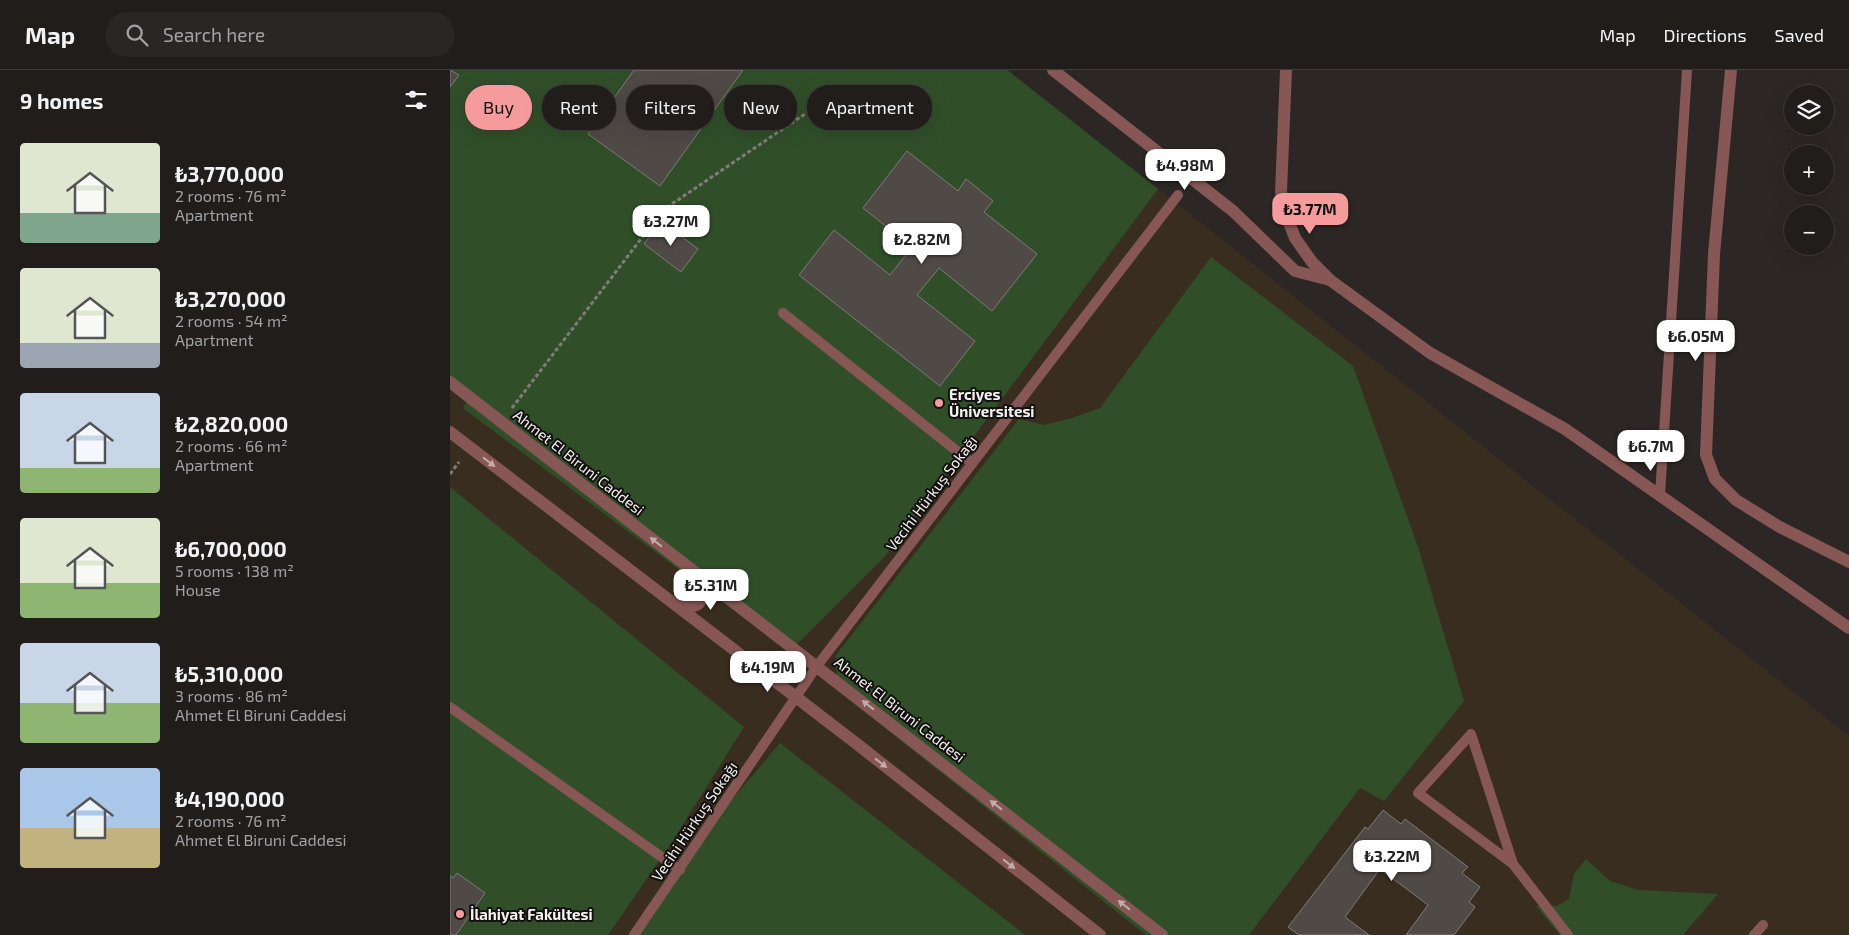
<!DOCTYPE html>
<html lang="en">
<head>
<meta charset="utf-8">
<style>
  body { margin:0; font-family:"Exo 2",sans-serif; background:#292624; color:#f1f3f6; height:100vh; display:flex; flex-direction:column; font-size:19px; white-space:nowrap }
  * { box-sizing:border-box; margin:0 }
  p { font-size:16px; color:#a2a2a3 }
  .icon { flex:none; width:28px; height:28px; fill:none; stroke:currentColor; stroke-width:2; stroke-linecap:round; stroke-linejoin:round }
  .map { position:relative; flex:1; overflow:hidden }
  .sheet { display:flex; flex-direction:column; background:#211d1b; width:450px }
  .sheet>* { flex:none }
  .guide { position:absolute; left:15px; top:15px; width:475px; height:45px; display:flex; gap:10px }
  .buttons { position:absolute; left:1334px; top:15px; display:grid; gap:10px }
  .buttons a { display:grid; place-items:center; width:50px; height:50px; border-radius:50%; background:#211d1b; box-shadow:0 5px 20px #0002,0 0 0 1px #3e3b3a; font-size:25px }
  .price { position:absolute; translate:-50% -42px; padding:0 11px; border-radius:10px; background:#fff; color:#222; font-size:16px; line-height:32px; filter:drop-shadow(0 1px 2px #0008) }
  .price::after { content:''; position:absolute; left:50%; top:30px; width:15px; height:11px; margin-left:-8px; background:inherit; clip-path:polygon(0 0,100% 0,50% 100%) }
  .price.current { background:#f59b9b; color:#111 }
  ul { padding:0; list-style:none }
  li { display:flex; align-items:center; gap:15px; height:125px; padding:0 20px }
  li span { display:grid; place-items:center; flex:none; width:140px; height:100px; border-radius:5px; color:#555 }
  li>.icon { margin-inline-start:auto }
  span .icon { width:60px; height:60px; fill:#fffc; stroke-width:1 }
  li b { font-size:21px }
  h2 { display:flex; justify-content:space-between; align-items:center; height:60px; padding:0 20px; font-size:21px }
  .chip { padding:0 18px; border-radius:22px; background:#211d1b; box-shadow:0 5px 20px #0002,0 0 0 1px #3e3b3a; font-size:18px; line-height:45px }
  .chip.current { background:#f59b9b; color:#111 }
  header { display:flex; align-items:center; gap:30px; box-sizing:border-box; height:70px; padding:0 25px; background:#211d1b; border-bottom:1px solid #3e3b3a }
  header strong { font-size:24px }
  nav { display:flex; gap:28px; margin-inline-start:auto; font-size:18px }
  .search { width:350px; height:45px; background:#292624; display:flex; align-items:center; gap:12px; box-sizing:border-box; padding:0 18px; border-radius:28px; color:#a2a2a3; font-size:19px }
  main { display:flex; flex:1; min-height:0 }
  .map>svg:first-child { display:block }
</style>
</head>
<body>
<header>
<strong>Map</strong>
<div class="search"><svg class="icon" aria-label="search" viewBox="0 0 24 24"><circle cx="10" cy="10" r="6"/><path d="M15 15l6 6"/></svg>Search here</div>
<nav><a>Map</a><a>Directions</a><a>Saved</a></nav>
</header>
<main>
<section class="sheet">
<h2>9 homes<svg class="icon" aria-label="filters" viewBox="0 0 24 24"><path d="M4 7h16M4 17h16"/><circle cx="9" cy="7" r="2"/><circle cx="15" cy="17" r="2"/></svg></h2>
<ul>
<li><span style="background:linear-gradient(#dfe7d0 70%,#7fa58c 0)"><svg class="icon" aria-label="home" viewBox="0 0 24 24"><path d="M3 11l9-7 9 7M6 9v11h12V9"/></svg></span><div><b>₺3,770,000</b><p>2 rooms · 76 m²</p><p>Apartment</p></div></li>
<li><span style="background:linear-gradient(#dfe7d0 75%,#9aa5b1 0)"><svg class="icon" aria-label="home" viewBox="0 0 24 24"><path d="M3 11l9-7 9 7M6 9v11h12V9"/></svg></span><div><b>₺3,270,000</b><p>2 rooms · 54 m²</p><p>Apartment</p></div></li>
<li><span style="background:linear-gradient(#c9d6e8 75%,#8fb573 0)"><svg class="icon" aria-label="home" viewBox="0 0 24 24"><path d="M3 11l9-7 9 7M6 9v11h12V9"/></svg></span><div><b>₺2,820,000</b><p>2 rooms · 66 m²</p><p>Apartment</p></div></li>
<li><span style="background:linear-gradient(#dfe7d0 65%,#8fb573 0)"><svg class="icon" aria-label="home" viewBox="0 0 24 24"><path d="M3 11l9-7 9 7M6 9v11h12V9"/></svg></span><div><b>₺6,700,000</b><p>5 rooms · 138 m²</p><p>House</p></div></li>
<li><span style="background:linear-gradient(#c9d6e8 60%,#8fb573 0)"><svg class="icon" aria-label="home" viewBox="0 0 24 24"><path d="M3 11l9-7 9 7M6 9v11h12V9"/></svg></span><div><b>₺5,310,000</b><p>3 rooms · 86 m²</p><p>Ahmet El Biruni Caddesi</p></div></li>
<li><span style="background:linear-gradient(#a9c7e8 60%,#c2b280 0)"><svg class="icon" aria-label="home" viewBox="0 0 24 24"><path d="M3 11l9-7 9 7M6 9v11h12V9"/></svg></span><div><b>₺4,190,000</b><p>2 rooms · 76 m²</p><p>Ahmet El Biruni Caddesi</p></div></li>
</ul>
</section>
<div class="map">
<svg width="1399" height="865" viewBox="0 0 1399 865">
  <rect width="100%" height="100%" fill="#2c2724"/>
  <path fill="#392d1f" d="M0 0H558L1399 666V865H0Z"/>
  <path fill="#304f29" d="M0 0H557L708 119 435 486 347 574 327 573 13 338 21 325 0 310Z
    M761 187 903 296 968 477 1014 631 934 731 910 718 799 865H696L387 620 386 585 569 349 594 355 622 348 650 338Z
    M0 417 294 657 222 772 158 865H0Z
    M330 673 575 865H188L280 732Z
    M1136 789 1160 811 1188 820 1268 824 1233 865H1110L1086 836H1107L1119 829 1124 804Z"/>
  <path fill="#504a47" stroke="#817a78" d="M0 0 9 5 0 17Z
    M184 0H293L210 116 138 64Z
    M457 81 508 121 516 109 543 131 534 142 587 184 542 241 489 198 467 225 525 271 490 316 349 205 384 160 440 205 462 177 413 138Z
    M211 151 248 179 231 202 194 174Z
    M933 740 951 754 955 749 1018 797 1012 803 1030 817 1019 832 1025 837 1004 865H956L978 835 930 799 895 847 919 865H849L838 857 915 757 918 759Z
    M7 803 35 823 6 865H0V806L3 808Z"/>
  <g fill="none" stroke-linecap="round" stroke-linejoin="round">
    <path stroke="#807c7a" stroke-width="3" stroke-dasharray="4 2.5" stroke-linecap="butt" d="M62 338 213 140 377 29
      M0 404 9 392"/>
    <path stroke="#865754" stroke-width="10" d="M333 243 522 393
      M1210 425 1237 0
      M0 637 230 800
      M1063 794 1021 664 968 723 1063 794 1118 865
      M184 865 367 596 728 125
      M1304 865 1313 855"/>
    <path stroke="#865754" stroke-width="12" d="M603 0 783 141 845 201 880 210
      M1281 0 1264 184 1256 385 1265 409 1286 430 1328 456 1399 492"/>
    <path stroke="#865754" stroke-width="12" d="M836 0 831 122 836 145 845 168 862 192 880 210 980 283 1115 359 1399 558
      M0 312 712 865
      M0 362 407 674 650 865
      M226 534C253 543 258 526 248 505"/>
  </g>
  <defs><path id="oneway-solid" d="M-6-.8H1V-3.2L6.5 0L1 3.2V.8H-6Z" transform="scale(1.25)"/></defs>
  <g fill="#c2aca9">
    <use href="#oneway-solid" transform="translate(39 392) rotate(37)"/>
    <use href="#oneway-solid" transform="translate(206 472) rotate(-142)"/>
    <use href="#oneway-solid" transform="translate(418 635) rotate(-142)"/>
    <use href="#oneway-solid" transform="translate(431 693) rotate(38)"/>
    <use href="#oneway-solid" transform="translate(546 735) rotate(-142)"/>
    <use href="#oneway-solid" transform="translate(559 794) rotate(38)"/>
    <use href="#oneway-solid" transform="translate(674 835) rotate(-142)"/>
  </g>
  <g fill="#f59b9b" stroke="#12110f" stroke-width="2">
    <circle cx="489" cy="333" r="5"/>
    <circle cx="10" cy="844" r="5"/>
  </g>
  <g text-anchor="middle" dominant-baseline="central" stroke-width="4" stroke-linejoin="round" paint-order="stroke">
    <g font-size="15" font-weight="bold" fill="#f4f1ef" stroke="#12110f" text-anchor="start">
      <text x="499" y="324">Erciyes<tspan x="499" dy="17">Üniversitesi</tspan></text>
      <text x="20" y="844">İlahiyat Fakültesi</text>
    </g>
    <g font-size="15" fill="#f4f1ef" stroke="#12110f">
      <text transform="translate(129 392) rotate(38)">Ahmet El Biruni Caddesi</text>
      <text transform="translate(481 423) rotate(-53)">Vecihi Hürkuş Sokağı</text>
      <text transform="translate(450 639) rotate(38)">Ahmet El Biruni Caddesi</text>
      <text transform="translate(244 751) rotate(-56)">Vecihi Hürkuş Sokağı</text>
    </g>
  </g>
</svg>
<div class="buttons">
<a><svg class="icon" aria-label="layers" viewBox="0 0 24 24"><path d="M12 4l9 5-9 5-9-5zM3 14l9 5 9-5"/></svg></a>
<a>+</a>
<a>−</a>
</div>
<b class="price" style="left:735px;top:121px">₺4.98M</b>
<b class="price current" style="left:860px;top:165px">₺3.77M</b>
<b class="price" style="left:221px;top:177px">₺3.27M</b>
<b class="price" style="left:472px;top:195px">₺2.82M</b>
<b class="price" style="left:1246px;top:292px">₺6.05M</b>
<b class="price" style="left:1201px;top:402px">₺6.7M</b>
<b class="price" style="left:261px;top:541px">₺5.31M</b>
<b class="price" style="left:318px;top:623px">₺4.19M</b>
<b class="price" style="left:942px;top:812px">₺3.22M</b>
<div class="guide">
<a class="chip current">Buy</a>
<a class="chip">Rent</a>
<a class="chip">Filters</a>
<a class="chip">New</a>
<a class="chip">Apartment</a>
</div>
</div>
</main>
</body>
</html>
